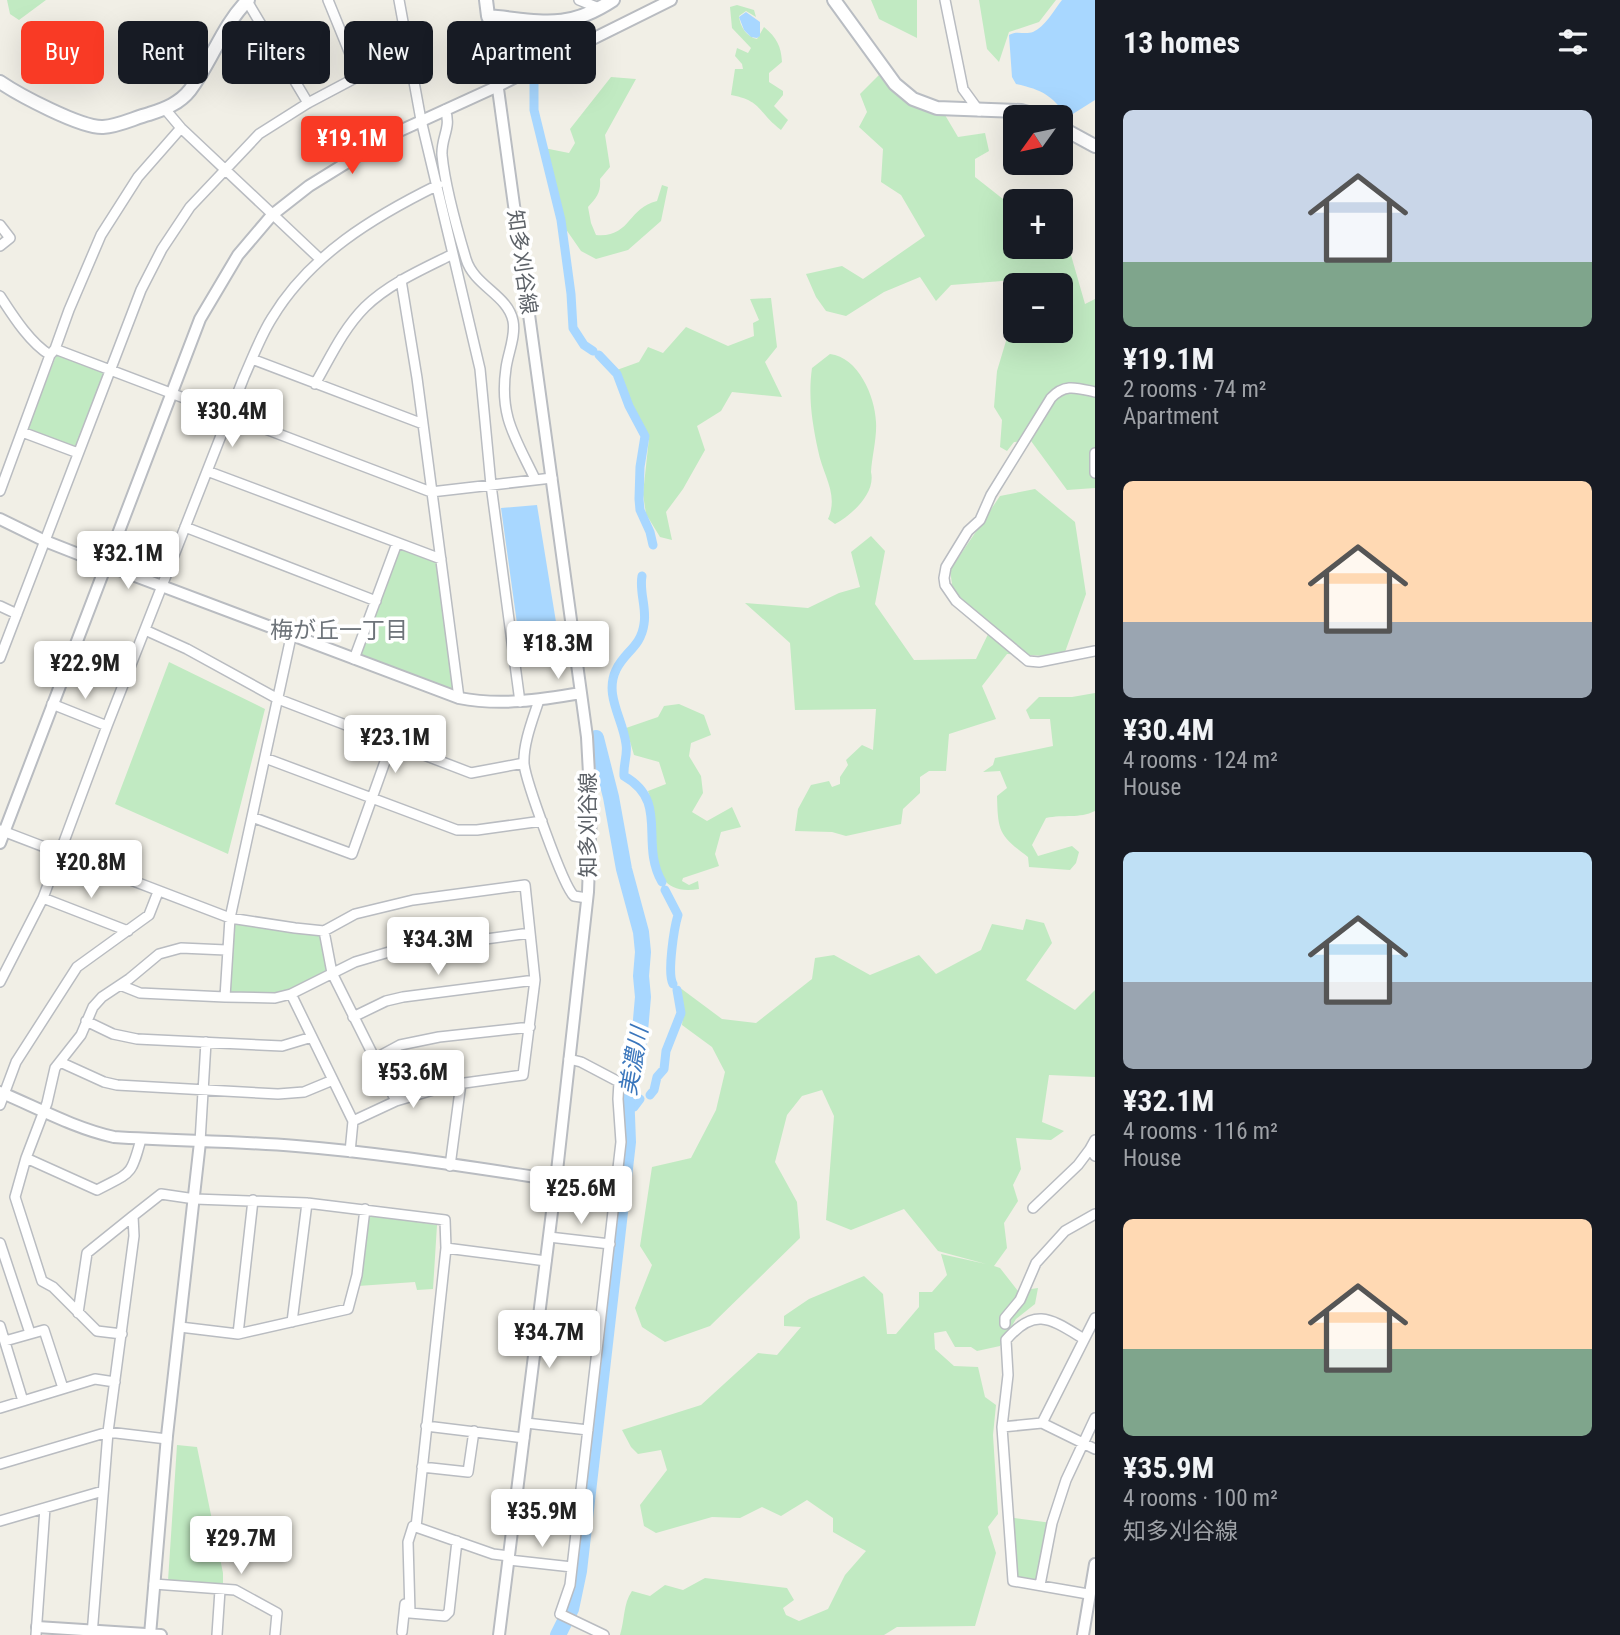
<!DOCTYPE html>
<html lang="en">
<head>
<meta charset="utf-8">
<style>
  body { margin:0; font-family:"Roboto Condensed","Noto Sans JP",sans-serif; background:#242831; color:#f1f3f6; height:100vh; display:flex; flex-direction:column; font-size:26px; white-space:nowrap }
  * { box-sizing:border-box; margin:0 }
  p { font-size:23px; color:#9ea1a6 }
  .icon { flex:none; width:38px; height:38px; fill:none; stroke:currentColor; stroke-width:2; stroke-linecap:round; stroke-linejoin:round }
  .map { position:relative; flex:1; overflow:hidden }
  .sheet { display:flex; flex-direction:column; background:#171b24; width:525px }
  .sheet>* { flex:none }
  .banner { position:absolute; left:21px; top:21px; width:665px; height:63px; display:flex; gap:14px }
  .needle { width:46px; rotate:237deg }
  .controls { position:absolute; left:1003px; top:105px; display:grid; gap:14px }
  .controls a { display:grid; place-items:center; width:70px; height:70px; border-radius:10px; background:#171b24; box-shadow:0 7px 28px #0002; font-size:35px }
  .price { position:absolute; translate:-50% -60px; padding:0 16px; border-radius:7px; background:#fff; color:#222; font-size:23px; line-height:46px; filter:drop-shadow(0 2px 4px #0008) }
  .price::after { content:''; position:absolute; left:50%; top:42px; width:21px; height:16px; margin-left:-10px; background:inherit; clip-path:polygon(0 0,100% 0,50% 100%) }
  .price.selected { background:#f93a25; color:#fff }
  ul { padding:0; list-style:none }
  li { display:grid; align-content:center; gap:14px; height:371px; padding:0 28px }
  li span { display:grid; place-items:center; height:217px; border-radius:10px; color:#555 }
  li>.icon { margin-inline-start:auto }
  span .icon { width:126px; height:126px; fill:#fffc; stroke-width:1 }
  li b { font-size:30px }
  h2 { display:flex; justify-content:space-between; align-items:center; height:84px; padding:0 28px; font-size:30px }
  .pill { padding:0 24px; border-radius:10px; background:#171b24; box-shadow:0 7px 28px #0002; font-size:24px; line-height:63px }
  .pill.selected { background:#f93a25; color:#fff }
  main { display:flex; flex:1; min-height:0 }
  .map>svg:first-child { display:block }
</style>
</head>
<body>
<main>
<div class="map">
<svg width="1095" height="1635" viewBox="0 0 1095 1635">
  <rect width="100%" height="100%" fill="#f1efe6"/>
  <path fill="#c1eac2" d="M7 0H46L19 20 10 14Z
    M871 0H917V38L879 19Z
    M979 0H1056L1039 22 1009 32 999 62 987 49Z
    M737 5 754 10 756 17 746 11 739 16C740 27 747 37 757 39L764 27C777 38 781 46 782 62L769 73V82L783 91V95L774 106 788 120 781 130C757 112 763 101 731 95L735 69H743L742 64 735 56 737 48 748 53 751 48 732 28 730 7Z
    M879 75C899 102 913 110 945 115L958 137 985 133 989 151 975 159V177L1003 199V227L1015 230V247H1060L1061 240 1067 241 1085 304 1095 299V488L1067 490 1031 441 1014 442 1007 451 1000 447 1002 420 994 407 997 371 1009 331 1015 324V331H1060V285H1027V279L951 285 936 301 920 277 884 292 846 316 826 311 816 297 806 274 842 266 863 279 925 236 901 195 881 182 883 149 859 127 867 112 860 94Z
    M611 77 636 79 605 135 610 167 600 179C601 192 597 197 588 207L591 223 596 235C631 238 627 208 657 201L662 185 668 187 661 221 628 250 596 259 581 251 563 225 544 148 569 153 575 143 570 129Z
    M771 298 777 347 765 362 782 397 732 392 721 411 697 426 705 450 683 489 666 512 672 540 660 537 646 514 643 494 649 438 614 371 639 362 648 347 663 353 686 327 728 346 754 336 753 323 759 320 750 299Z
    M60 354 102 371 104 375 76 446 73 448 30 432 28 428 56 356Z
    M830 354C858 357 875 396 876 422 877 438 872 456 871 472 876 493 852 515 835 524L828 519C839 494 823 476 818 450 812 422 808 396 812 368Z
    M1035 489 1075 522 1086 594 1065 652 1047 656 1007 654 982 686 996 719 949 734 946 771H929L920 777V793L903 809 901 824 846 836 832 832 795 831 798 809 811 785 829 781 832 787 840 784V777L848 765 846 760 862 745 873 750 876 709 795 710 790 643 745 603 808 608 839 593 860 587 851 552 871 536 885 551 875 604 914 660 976 659 992 626 953 591 950 570 1000 496Z
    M397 543 441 559 459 698 354 659Z
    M169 662 265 709 228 854 115 804Z
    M1095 693V811C1079 819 1064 814 1046 818L1032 845 1038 856 1072 846 1079 852 1076 863 1070 870 1029 867 1028 857C999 835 998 832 997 796L1007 788 1000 771 983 772 993 765 995 758 1053 746 1050 719H1030L1026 710 1039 697H1072Z
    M679 704 704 715 711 735 691 743 689 756 701 776 703 793 692 812 707 821 732 807 741 827 721 832 715 854 719 866 683 878 682 881 689 885 698 881 699 889C638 899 662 827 648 791L666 784 659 762 634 755 626 728 658 717 664 706Z
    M230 918 324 931 332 973 291 994 225 997Z
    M1026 919 1044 923 1052 943 1026 980 1075 1010 1095 990V1077L1049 1075 1042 1122 1064 1131 1051 1140 1016 1138 1021 1169 1013 1185 1018 1201 1004 1223 1007 1248 994 1266 1000 1268 1018 1291 1038 1288 1035 1304 1016 1319 1000 1346 977 1351 971 1347H955L946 1331 934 1333 935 1349 954 1366 978 1367 985 1397 996 1405 993 1435 998 1514 988 1527 996 1553 975 1626 897 1627 884 1635H620C625 1619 623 1604 632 1591L650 1596 665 1585 683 1590 705 1578 787 1588 794 1600 783 1608 786 1615 799 1621 828 1609 845 1575 866 1551 833 1532V1518L807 1500 781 1516 762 1507 740 1518 712 1517 656 1533 644 1526 640 1505 667 1470 661 1450 638 1454 631 1447 622 1430 701 1405 758 1353 777 1355 801 1327 784 1326V1316L809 1299 864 1276 883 1294 887 1334H896L919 1307V1292H932L947 1275 941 1254 986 1264 938 1251 904 1209 851 1230 826 1220 834 1116 822 1090 802 1096 787 1115 775 1162 797 1202 800 1238 710 1326 665 1342 642 1327 635 1308 652 1265 640 1246 652 1167 691 1158 716 1110 725 1072 712 1047 682 1025 684 1006 679 987 722 1019 756 1023 812 979 815 958 834 955 870 975 919 955 936 974 981 950 992 924 1023 930Z
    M363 1214 437 1225 433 1289 417 1290 415 1282 358 1286Z
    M177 1445 197 1447 223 1573V1586L168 1581Z
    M1007 1517 1052 1523 1040 1585 1013 1581Z"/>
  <path fill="#a8d7ff" d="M1062 0H1095V100L1068 117C1051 95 1043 90 1016 84L1012 77 1009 35C1017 30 1024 35 1033 32 1045 27 1054 10 1062 0Z
    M746 12 760 22V36L757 38 751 37 744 30 739 17Z
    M537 505 556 622 551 634 519 638 501 508Z"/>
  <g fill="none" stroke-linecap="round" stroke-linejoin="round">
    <path stroke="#a8d7ff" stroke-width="9" d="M546 34 534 81V110L561 220 571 294 573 328 584 345 593 351
      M599 355 617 374 629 406 645 436 640 467 639 499 640 510 650 532 653 545
      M642 576C639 592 647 608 644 624 641 647 624 652 616 670 604 695 623 719 626 744 628 754 623 765 624 776 670 802 639 842 662 882
      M665 890 678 915C674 928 667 974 673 984
      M650 1095 654 1090 657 1077 664 1069 666 1051 681 1013 677 990
      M634 1107 640 1099"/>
    <path stroke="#a8d7ff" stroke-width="16" d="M558 1635 571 1609 579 1571 628 1142 626 1090 639 1042 643 997 641 976 643 952 641 932 624 869 611 797 596 738"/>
    <defs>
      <path id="minor" d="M328 0 359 76
        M579 0 599 8
        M945 0 963 89 979 111
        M247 1 308 103
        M165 109 181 128 320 259
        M445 110C452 127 441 137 442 155 445 186 457 229 466 259 474 286 508 295 513 321 516 336 508 353 506 368 499 416 515 437 535 479
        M0 225 10 238 0 246
        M453 254 480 369 491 485 520 702
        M401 280 417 378 459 698
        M0 296C13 316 30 343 50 355
        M55 349 431 492 552 478
        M252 359 423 424
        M315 384C330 358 343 329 365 307 390 283 423 269 453 254L421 120 399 0
        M1095 392C1077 388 1065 383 1051 398L991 495 980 520 968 531 946 567 944 578 945 585 956 601 1028 661 1039 662 1095 651
        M22 432 78 453
        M1095 453V473
        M207 471 441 559
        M0 491 50 355 55 349 69 310 101 235 138 177 181 128
        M185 527 376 601
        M0 606 17 614
        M145 630 187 649 278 699 471 773 524 763
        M291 637 230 918 225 997 275 998 291 994 355 962 389 952 530 933
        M0 658 141 290 162 249 190 207 259 134 308 103 359 76 409 53
        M354 659 397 543
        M539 700C533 719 523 743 524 764 526 781 563 886 574 896L587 898
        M52 704 107 726
        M265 758 457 830H477L542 821
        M252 817 352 854 392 742
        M0 830 230 918 295 928 324 931 355 914 413 900 525 885 535 980 523 1075 450 1085 396 1101 332 973 324 931
        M43 898 128 931
        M0 982 43 898 107 726 244 377C253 357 260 337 272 318 310 255 373 217 438 185
        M120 985 140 993 225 997
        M291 994 353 1121 350 1152
        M353 1017 386 1001 403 997 535 980
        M86 1021 113 1034 137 1039 282 1046 312 1037
        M374 1059 400 1045 439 1037 530 1027
        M569 1059 581 1062 619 1082 618 1099 621 1142 570 1585 560 1614 604 1635
        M60 1062 104 1082 117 1085 278 1094 304 1092 333 1080
        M0 1105 16 1062 77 967 149 915 158 892
        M353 1121 396 1101
        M1095 1140 1090 1149 1095 1156
        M200 1142 206 1042
        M26 1158 97 1190C131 1172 131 1177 141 1139
        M450 1166 461 1083
        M1033 1208 1078 1165 1090 1149
        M549 1237 610 1244
        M0 1243 30 1333
        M446 1248 546 1261
        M78 1313 87 1253 133 1216
        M292 1322 307 1203
        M1005 1324V1318L1020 1300 1036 1263 1065 1231 1095 1214
        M0 1326 23 1401 0 1408
        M180 1327 238 1334 348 1309 357 1275 365 1209
        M122 1334 97 1331 53 1287 42 1281 15 1197 26 1158 47 1103 55 1068 81 1035 93 1007 102 997 129 979 159 954 181 948 226 950
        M238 1334 253 1200
        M1084 1339C1051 1319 1035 1306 1006 1340L1008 1375 1002 1427 1013 1581 1088 1594
        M5 1341 44 1330 63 1388
        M23 1401 95 1379 115 1382
        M526 1423 588 1430
        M1042 1423 1095 1318
        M426 1426 524 1438
        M1002 1427 1042 1423 1095 1449
        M0 1464 108 1432 167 1439
        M422 1467 468 1472 474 1431
        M0 1521 103 1491
        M416 1527 493 1554 509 1556
        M509 1560 572 1567
        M154 1584 235 1590 277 1613 275 1635
        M1040 1585 1052 1523 1066 1480 1095 1418
        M402 1632 405 1604
        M36 1635 45 1508
        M92 1635 108 1432 134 1236 133 1216 161 1194 195 1199 307 1203 445 1220 446 1248 416 1527 413 1526 408 1542 410 1613 445 1616 449 1612 457 1541
        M217 1635 220 1590"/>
      <path id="tertiary" d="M488 16 581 693 587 737 591 811 588 892 556 1180 499 1635
        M0 519 45 541 106 565 459 698C500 706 540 700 581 693
        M0 843 200 319 238 255 272 215 309 186 393 134 498 86 671 0
        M0 1092C38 1108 74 1128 114 1137 175 1141 235 1141 296 1146 383 1153 469 1167 556 1180
        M37 1627 161 1635
        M150 1635 167 1436 200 1142
        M1083 1635 1095 1564"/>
      <path id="secondary" d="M486 0 488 16C541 21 566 31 613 0
        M834 0 895 84 913 99 937 108 1021 111 1042 117
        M0 82C19 95 81 128 103 127 119 126 134 118 149 114 165 109 180 103 190 90 212 61 222 26 248 0
        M1060 127 1095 146"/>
    </defs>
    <use href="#minor" stroke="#b9bcc1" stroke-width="12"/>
    <use href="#tertiary" stroke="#b9bcc1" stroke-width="14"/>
    <use href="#secondary" stroke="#b9bdc3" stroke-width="16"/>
    <use href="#minor" stroke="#fff" stroke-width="9"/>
    <use href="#tertiary" stroke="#fff" stroke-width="10"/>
    <use href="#secondary" stroke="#fff" stroke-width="12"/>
  </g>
  <g text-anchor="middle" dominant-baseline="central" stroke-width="7" stroke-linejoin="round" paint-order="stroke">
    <g font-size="21" fill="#5d6268" stroke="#fff">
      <text transform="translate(522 262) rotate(82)">知多刈谷線</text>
      <text transform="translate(588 825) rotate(-90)">知多刈谷線</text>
    </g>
    <g font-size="23" fill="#6e747a" stroke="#fff">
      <text x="339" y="630">梅が丘一丁目</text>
    </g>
    <g font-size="23" font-style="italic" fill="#3a76bc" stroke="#fff">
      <text transform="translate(634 1061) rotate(-80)">美濃川</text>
    </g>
  </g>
</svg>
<div class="controls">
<a><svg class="needle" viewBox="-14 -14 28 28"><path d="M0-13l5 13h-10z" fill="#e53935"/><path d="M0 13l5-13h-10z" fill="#9ea1a6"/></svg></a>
<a>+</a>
<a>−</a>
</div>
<b class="price selected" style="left:352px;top:176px">¥19.1M</b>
<b class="price" style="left:232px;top:449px">¥30.4M</b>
<b class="price" style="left:128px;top:591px">¥32.1M</b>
<b class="price" style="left:558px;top:681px">¥18.3M</b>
<b class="price" style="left:85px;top:701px">¥22.9M</b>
<b class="price" style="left:395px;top:775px">¥23.1M</b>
<b class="price" style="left:91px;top:900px">¥20.8M</b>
<b class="price" style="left:438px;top:977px">¥34.3M</b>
<b class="price" style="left:413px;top:1110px">¥53.6M</b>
<b class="price" style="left:581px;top:1226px">¥25.6M</b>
<b class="price" style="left:549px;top:1370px">¥34.7M</b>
<b class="price" style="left:542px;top:1549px">¥35.9M</b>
<b class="price" style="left:241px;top:1576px">¥29.7M</b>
<div class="banner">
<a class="pill selected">Buy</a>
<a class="pill">Rent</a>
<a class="pill">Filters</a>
<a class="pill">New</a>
<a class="pill">Apartment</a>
</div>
</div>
<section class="sheet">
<h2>13 homes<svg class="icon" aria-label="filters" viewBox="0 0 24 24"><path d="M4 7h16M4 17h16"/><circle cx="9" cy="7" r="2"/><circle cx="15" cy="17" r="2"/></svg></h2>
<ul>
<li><span style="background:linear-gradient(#c9d6e8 70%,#7fa58c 0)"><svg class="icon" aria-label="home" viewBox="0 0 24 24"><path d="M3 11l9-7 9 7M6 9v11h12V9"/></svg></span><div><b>¥19.1M</b><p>2 rooms · 74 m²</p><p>Apartment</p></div></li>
<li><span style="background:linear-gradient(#ffd9b3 65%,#9aa5b1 0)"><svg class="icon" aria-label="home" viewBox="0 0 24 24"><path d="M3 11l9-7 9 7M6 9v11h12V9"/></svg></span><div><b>¥30.4M</b><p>4 rooms · 124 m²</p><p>House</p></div></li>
<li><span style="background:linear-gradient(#bfe0f5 60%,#9aa5b1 0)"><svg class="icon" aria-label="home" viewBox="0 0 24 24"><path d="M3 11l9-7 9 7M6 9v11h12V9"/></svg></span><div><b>¥32.1M</b><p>4 rooms · 116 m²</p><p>House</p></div></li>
<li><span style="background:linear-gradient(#ffd9b3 60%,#7fa58c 0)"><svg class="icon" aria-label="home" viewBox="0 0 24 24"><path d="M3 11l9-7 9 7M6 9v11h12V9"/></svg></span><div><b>¥35.9M</b><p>4 rooms · 100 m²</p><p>知多刈谷線</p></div></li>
</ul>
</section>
</main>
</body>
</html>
